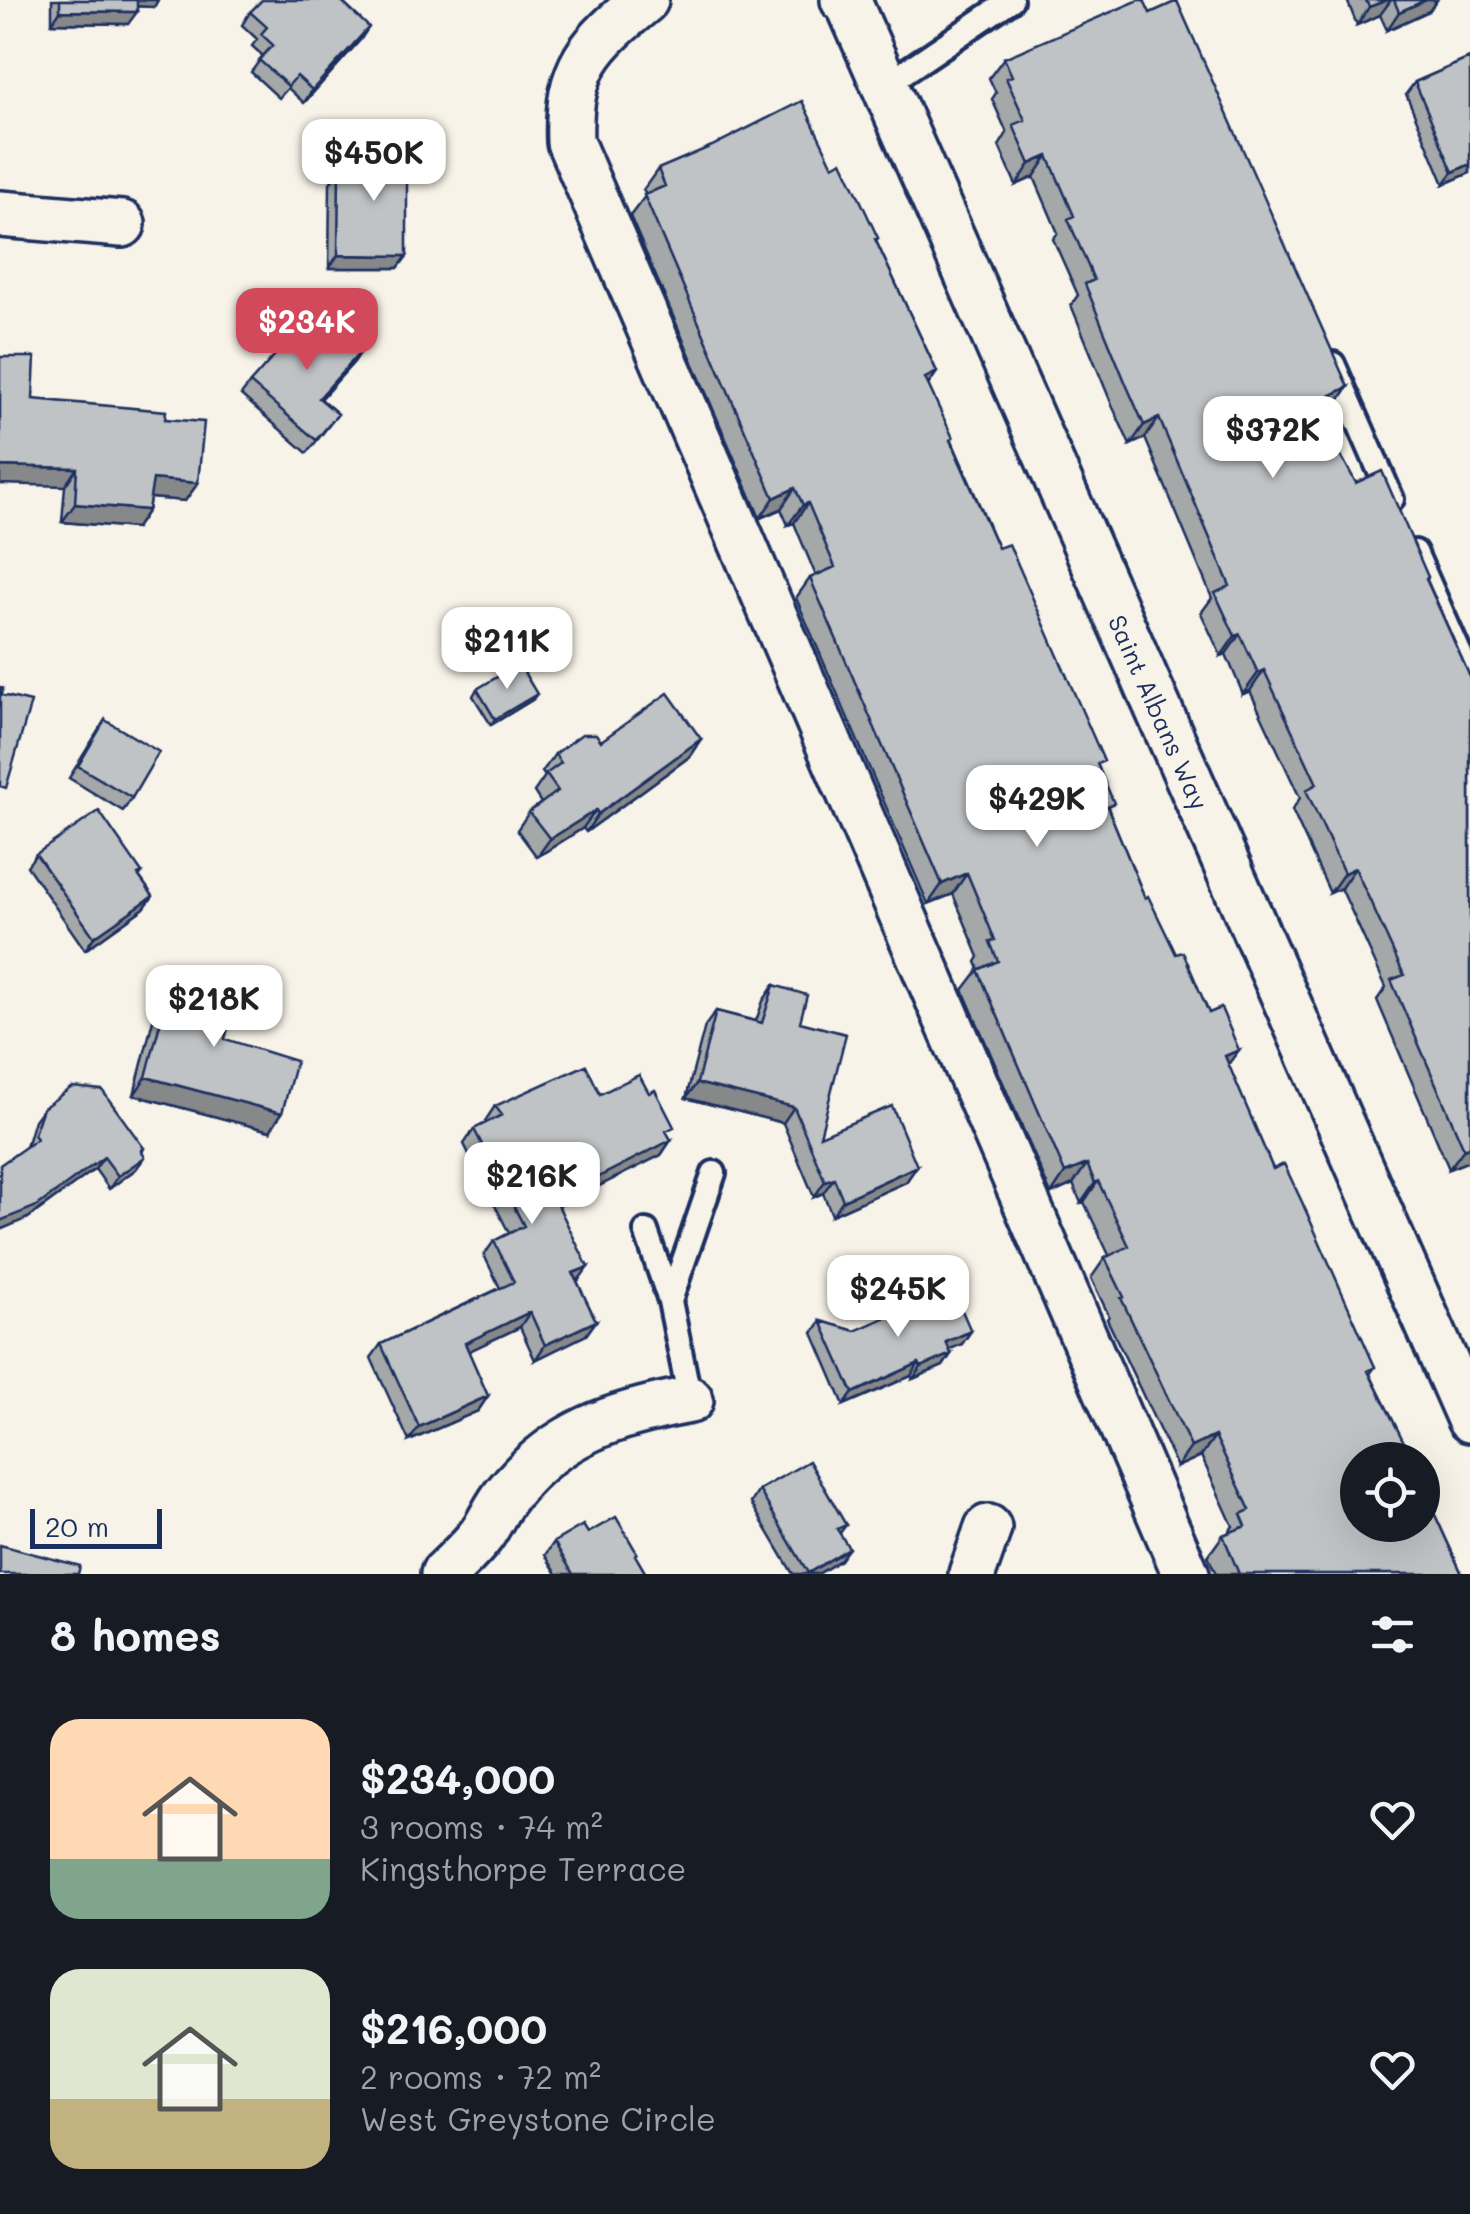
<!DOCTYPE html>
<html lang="en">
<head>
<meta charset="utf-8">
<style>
  body { margin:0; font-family:Mali,sans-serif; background:#20242c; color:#f1f3f6; height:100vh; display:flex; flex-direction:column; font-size:38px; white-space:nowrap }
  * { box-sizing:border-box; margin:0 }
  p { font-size:32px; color:#9ea1a6 }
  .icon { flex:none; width:55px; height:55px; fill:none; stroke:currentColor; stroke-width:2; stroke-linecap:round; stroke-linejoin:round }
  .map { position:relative; height:1574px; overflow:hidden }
  .details { display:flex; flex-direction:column; background:#171b24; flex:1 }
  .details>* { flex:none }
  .fabs { position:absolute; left:1340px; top:1442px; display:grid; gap:20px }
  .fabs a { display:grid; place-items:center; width:100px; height:100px; border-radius:50%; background:#171b24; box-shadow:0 10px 40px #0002; font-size:50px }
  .scale { position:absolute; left:30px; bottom:25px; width:132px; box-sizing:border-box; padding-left:10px; border:5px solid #1b2f5e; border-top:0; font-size:28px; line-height:35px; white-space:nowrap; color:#1b2f5e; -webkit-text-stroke:8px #f7f3e8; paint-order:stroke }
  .price { position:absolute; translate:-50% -85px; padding:0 22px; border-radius:20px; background:#fff; color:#222; font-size:32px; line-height:65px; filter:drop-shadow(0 2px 5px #0008) }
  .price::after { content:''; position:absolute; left:50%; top:60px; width:30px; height:22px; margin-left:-15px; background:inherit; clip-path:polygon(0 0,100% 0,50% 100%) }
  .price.on { background:#d1495b; color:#fff }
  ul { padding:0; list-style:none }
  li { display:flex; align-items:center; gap:30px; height:250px; padding:0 50px }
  li span { display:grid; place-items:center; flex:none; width:280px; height:200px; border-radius:30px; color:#555 }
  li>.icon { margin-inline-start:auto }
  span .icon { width:120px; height:120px; fill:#fffc; stroke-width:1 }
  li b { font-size:42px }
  h2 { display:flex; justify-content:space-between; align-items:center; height:120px; padding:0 50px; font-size:42px }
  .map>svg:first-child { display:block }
</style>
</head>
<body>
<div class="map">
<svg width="1470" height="1574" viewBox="0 0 1470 1574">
  <rect width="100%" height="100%" fill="#f7f3e8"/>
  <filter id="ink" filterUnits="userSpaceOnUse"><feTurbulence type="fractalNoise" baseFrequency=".01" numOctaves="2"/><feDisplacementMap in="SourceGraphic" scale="20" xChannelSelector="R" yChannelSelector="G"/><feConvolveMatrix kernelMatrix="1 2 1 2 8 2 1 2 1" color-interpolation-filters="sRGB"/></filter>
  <g filter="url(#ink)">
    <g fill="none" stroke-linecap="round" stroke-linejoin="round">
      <defs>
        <path id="service" d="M884 86 1011 0
          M1333 364 1392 499
          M1415 552 1470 677
          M646 1231 670 1301 690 1400
          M670 1301 714 1173"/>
        <path id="minor" d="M645 0C590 45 567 67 570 142L1186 1574
          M844 0 849 4 1470 1419
          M0 214 122 224
          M444 1574C457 1561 471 1549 482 1534 491 1521 497 1506 507 1494 556 1432 615 1414 690 1400
          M972 1574 988 1528"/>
      </defs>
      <use href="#service" stroke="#1b2f5e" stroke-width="30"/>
      <use href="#minor" stroke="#1b2f5e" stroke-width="52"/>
      <use href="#service" stroke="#f7f3e8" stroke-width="22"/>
      <use href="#minor" stroke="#f7f3e8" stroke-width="45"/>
    </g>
    <path fill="#a5a8a9" stroke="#1b2f5e" stroke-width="2.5" d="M52 0H158L154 7 137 6 128 24 52 23Z
      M1347 0H1437L1429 11 1387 30 1380 15 1357 25Z
      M250 12 361 39 304 103 288 88 279 98 251 72 263 56 252 46 257 39 242 25Z
      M1004 58 1348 387 1334 408 1330 410 1332 415 1324 425 1356 483 1428 577 1427 580 1470 677V1163L1469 1161 1449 1169 1377 1000 1386 987 1341 888 1330 893 1292 810 1300 798 1250 691 1243 694 1226 654 1221 656 1201 613 1212 598 1145 438 1130 445 1112 405 1071 305 1078 295 1053 239 1058 233 1034 177 1016 185 999 146 1007 133 992 99 996 93 989 78Z
      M1470 58V173L1444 184 1406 94 1415 82Z
      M348 151 407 256 398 268H329L330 183 340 170V163Z
      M833 166 878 238 876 241 937 372 928 385 998 548 1099 768 1109 811 1145 898 1228 1064 1273 1169 1375 1367 1370 1374 1427 1490 1425 1493 1462 1574H1216L1208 1556 1223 1535 1228 1533 1233 1526 1201 1456 1177 1467 1107 1319 1109 1316 1091 1278 1105 1258 1109 1255 1084 1202 1081 1203 1073 1184 1051 1194 963 990 979 969 976 962 979 957 953 894 928 904 796 598 810 578 816 576 794 523 788 525 781 509 760 518 630 216 646 195 643 190 658 169Z
      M362 350 354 362 321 399 338 414 307 453 241 395 250 383Z
      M33 399 198 483 185 501 150 498 148 510 136 528 62 522 65 486Z
      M477 689 532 700 491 725 473 696Z
      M105 720 132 798 123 811 69 778Z
      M701 739 689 757 586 832 583 828 537 857 517 830 529 812 541 803 534 792 545 776 542 772 555 754 601 741Z
      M36 854 142 873 139 876 153 896 144 908 85 950 27 866Z
      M173 974 270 1131 134 1095 160 992Z
      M774 985 800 1022 820 1136 917 1166 906 1182 832 1215 823 1193 814 1197 783 1123 686 1098 705 1026 716 1011 756 1021 763 1001Z
      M600 1094 668 1135 671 1140 661 1155 559 1206 577 1281 596 1321 586 1335 535 1360 520 1327 468 1351 488 1396 478 1411 409 1441 371 1358 381 1344 500 1288 484 1255 494 1241 509 1233 464 1144 474 1129 486 1123 485 1121 495 1106Z
      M43 1108 144 1148 136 1169 109 1189 95 1169 28 1218 26 1147 34 1120Z
      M821 1321 855 1331H971L962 1344 949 1349 951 1354 943 1366 913 1379 911 1376 844 1405 813 1333Z
      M759 1490 846 1525 840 1533V1560L818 1574H793L751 1503Z
      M588 1533 635 1556 646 1574H557L545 1555 554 1542Z"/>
    <path fill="#86888a" stroke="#1b2f5e" stroke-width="2.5" d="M133 0H158L154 7 129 6Z
      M1387 0H1391L1380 15 1357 25 1369 7Z
      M1426 0H1437L1429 11 1387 30 1399 12Z
      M60 11 137 12 128 24 52 23Z
      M369 27 361 39 304 103 312 90Z
      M1048 156 1034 177 1016 185 1030 164Z
      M1470 164V173L1444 184 1453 172Z
      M338 255 407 256 398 268H329Z
      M362 350 354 362 311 410 319 398Z
      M937 372 923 392 925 378Z
      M1348 387 1334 408 1310 418 1325 398Z
      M1159 418 1145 438 1130 445 1144 425Z
      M0 466 77 468 65 486 0 484Z
      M153 479 198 483 185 501 140 497Z
      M795 488 781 509 760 518 774 498Z
      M808 503 794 523 788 525 803 505Z
      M75 504 148 510 136 528 62 522Z
      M1240 634 1226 654 1221 656 1235 636Z
      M1264 670 1250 691 1243 694 1258 673Z
      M537 694 532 700 491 725 495 719Z
      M701 739 689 757 586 832 598 814Z
      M596 810 583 828 537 857 550 839Z
      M1355 868 1341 888 1330 893 1344 873Z
      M967 873 953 894 928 904 942 884Z
      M153 896 144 908 85 950 94 937Z
      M1239 1050 1224 1070 1225 1056Z
      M146 1077 282 1113 270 1131 134 1095Z
      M697 1083 794 1107 783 1123 686 1098Z
      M671 1140 661 1155 545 1213 555 1199Z
      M1470 1146 1469 1161 1449 1169 1464 1149Z
      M104 1157 95 1169 28 1218 0 1230V1221Z
      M145 1157 136 1169 109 1189 118 1176Z
      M1087 1164 1073 1184 1051 1194 1065 1173Z
      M917 1166 906 1182 832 1215 843 1200Z
      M834 1178 823 1193 814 1197 825 1181Z
      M1098 1181 1084 1202 1081 1203 1095 1183Z
      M588 1267 578 1281 573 1273Z
      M530 1312 520 1327 455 1358 465 1343Z
      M596 1321 586 1335 535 1360 545 1345Z
      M971 1331 962 1344 937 1355 946 1342Z
      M951 1354 943 1366 913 1379 921 1367Z
      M919 1363 911 1376 844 1405 853 1393Z
      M488 1396 478 1411 409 1441 419 1427Z
      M1215 1436 1201 1456 1177 1467 1191 1447Z
      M849 1548 840 1560 818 1574H807Z"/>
    <path fill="#c0c3c5" stroke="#1b2f5e" stroke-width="2.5" d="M60 0H137V12L60 11Z
      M262 0H340L369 27 312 90 297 76 288 86 259 60 273 45 261 34 267 27 250 12Z
      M1139 0H1144L1150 13 1177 1 1348 387 1325 398 1332 415 1321 419 1356 483 1382 471 1428 577 1426 579 1470 677V1146L1464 1149 1391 980 1404 975 1355 868 1344 873 1306 790 1317 784 1264 670 1258 673 1240 634 1235 636 1215 593 1230 586 1159 418 1144 425 1126 384 1085 284 1094 280 1068 219 1074 216 1048 156 1030 164 1013 125 1025 120 1006 78 1012 76 1004 58Z
      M1366 0H1387L1369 7Z
      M1394 0H1426L1399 12Z
      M1470 58V164L1453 172 1415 82Z
      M802 101 833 166 842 161 878 238 875 239 937 372 925 378 953 438 950 440 998 548 1009 544 1104 761 1097 764 1114 803 1107 806 1145 898 1148 896 1176 954 1183 952 1209 1013 1221 1008 1239 1050 1225 1056 1273 1169 1284 1164 1302 1202 1375 1367 1368 1371 1413 1460H1358V1525H1422V1480L1427 1490 1424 1491 1462 1574H1239L1223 1535 1246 1526 1241 1514 1250 1510 1215 1436 1191 1447 1121 1298 1124 1297 1105 1258 1129 1246 1098 1181 1095 1183 1087 1164 1065 1173 978 970 998 961 990 942 995 940 967 873 942 884 810 578 835 567 808 503 803 505 795 488 774 498 644 195 665 186 658 169 712 146Z
      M348 151H407V256L338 255 339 170H348Z
      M316 309 362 350 319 398 338 414 316 440 250 383Z
      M0 357H35L33 399 166 411 165 419 204 422 198 483 153 479 148 510 75 504 77 468 0 466Z
      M519 664 537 694 495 719 477 689Z
      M0 687 3 688 2 695 31 702 6 788 0 786Z
      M668 693 701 739 598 814 596 810 550 839 529 812 558 791 546 774 561 763 555 754 582 734H596L601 741Z
      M105 720 159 752 132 798 78 766Z
      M99 811 142 873 138 875 153 896 94 937 36 854Z
      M173 974 238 991 225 1039 296 1061 282 1113 146 1077Z
      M774 985 807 995 800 1022 846 1034 820 1136 892 1106 917 1166 843 1200 834 1178 825 1181 794 1107 697 1083 716 1011 762 1023Z
      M586 1065 600 1094 639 1075 649 1093 655 1090 674 1127 666 1131 671 1140 555 1199 588 1267 573 1273 596 1321 545 1345 530 1312 465 1343 488 1396 419 1427 381 1344 514 1282 494 1241 524 1226 474 1129 502 1115 495 1106Z
      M72 1087 102 1090 144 1148 141 1151 145 1157 118 1176 104 1157 37 1206 0 1221V1165L37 1139 34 1134 43 1108Z
      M952 1288 971 1331 946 1342 951 1354 921 1367 919 1363 853 1393 821 1321 855 1331Z
      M809 1461 846 1525 837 1529 849 1548 808 1573 759 1490Z
      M616 1517 637 1553 635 1555 646 1574H573L554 1542 583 1525 588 1533Z
      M0 1545 80 1566 78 1574H0Z"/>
  </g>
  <g text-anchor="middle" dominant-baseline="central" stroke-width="8" stroke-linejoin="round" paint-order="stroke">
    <g font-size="25" fill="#1b2f5e" stroke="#f7f3e8">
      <text transform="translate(1159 712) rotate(66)">Saint Albans Way</text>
    </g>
  </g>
</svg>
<div class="fabs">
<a><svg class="icon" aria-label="locate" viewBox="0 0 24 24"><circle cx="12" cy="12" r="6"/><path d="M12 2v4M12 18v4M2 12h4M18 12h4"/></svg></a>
</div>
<div class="scale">20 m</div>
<b class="price" style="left:374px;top:204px">$450K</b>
<b class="price on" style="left:307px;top:373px">$234K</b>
<b class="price" style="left:1273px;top:481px">$372K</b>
<b class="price" style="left:507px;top:692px">$211K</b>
<b class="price" style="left:1037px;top:850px">$429K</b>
<b class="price" style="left:214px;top:1050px">$218K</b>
<b class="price" style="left:532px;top:1227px">$216K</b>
<b class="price" style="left:898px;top:1340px">$245K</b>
</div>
<section class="details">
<h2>8 homes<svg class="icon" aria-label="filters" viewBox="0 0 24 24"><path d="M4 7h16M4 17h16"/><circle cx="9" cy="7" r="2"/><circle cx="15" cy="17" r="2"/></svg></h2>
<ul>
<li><span style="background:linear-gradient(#ffd9b3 70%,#7fa58c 0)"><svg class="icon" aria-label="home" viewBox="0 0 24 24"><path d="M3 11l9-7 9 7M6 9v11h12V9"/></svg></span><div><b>$234,000</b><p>3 rooms · 74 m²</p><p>Kingsthorpe Terrace</p></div><svg class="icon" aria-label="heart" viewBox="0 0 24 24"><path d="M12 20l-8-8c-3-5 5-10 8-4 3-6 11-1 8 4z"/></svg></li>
<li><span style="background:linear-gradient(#dfe7d0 65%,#c2b280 0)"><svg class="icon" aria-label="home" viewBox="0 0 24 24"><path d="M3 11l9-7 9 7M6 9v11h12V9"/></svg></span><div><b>$216,000</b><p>2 rooms · 72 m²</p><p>West Greystone Circle</p></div><svg class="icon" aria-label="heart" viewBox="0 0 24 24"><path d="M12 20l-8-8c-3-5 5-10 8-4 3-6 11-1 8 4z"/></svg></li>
</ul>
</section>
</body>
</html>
